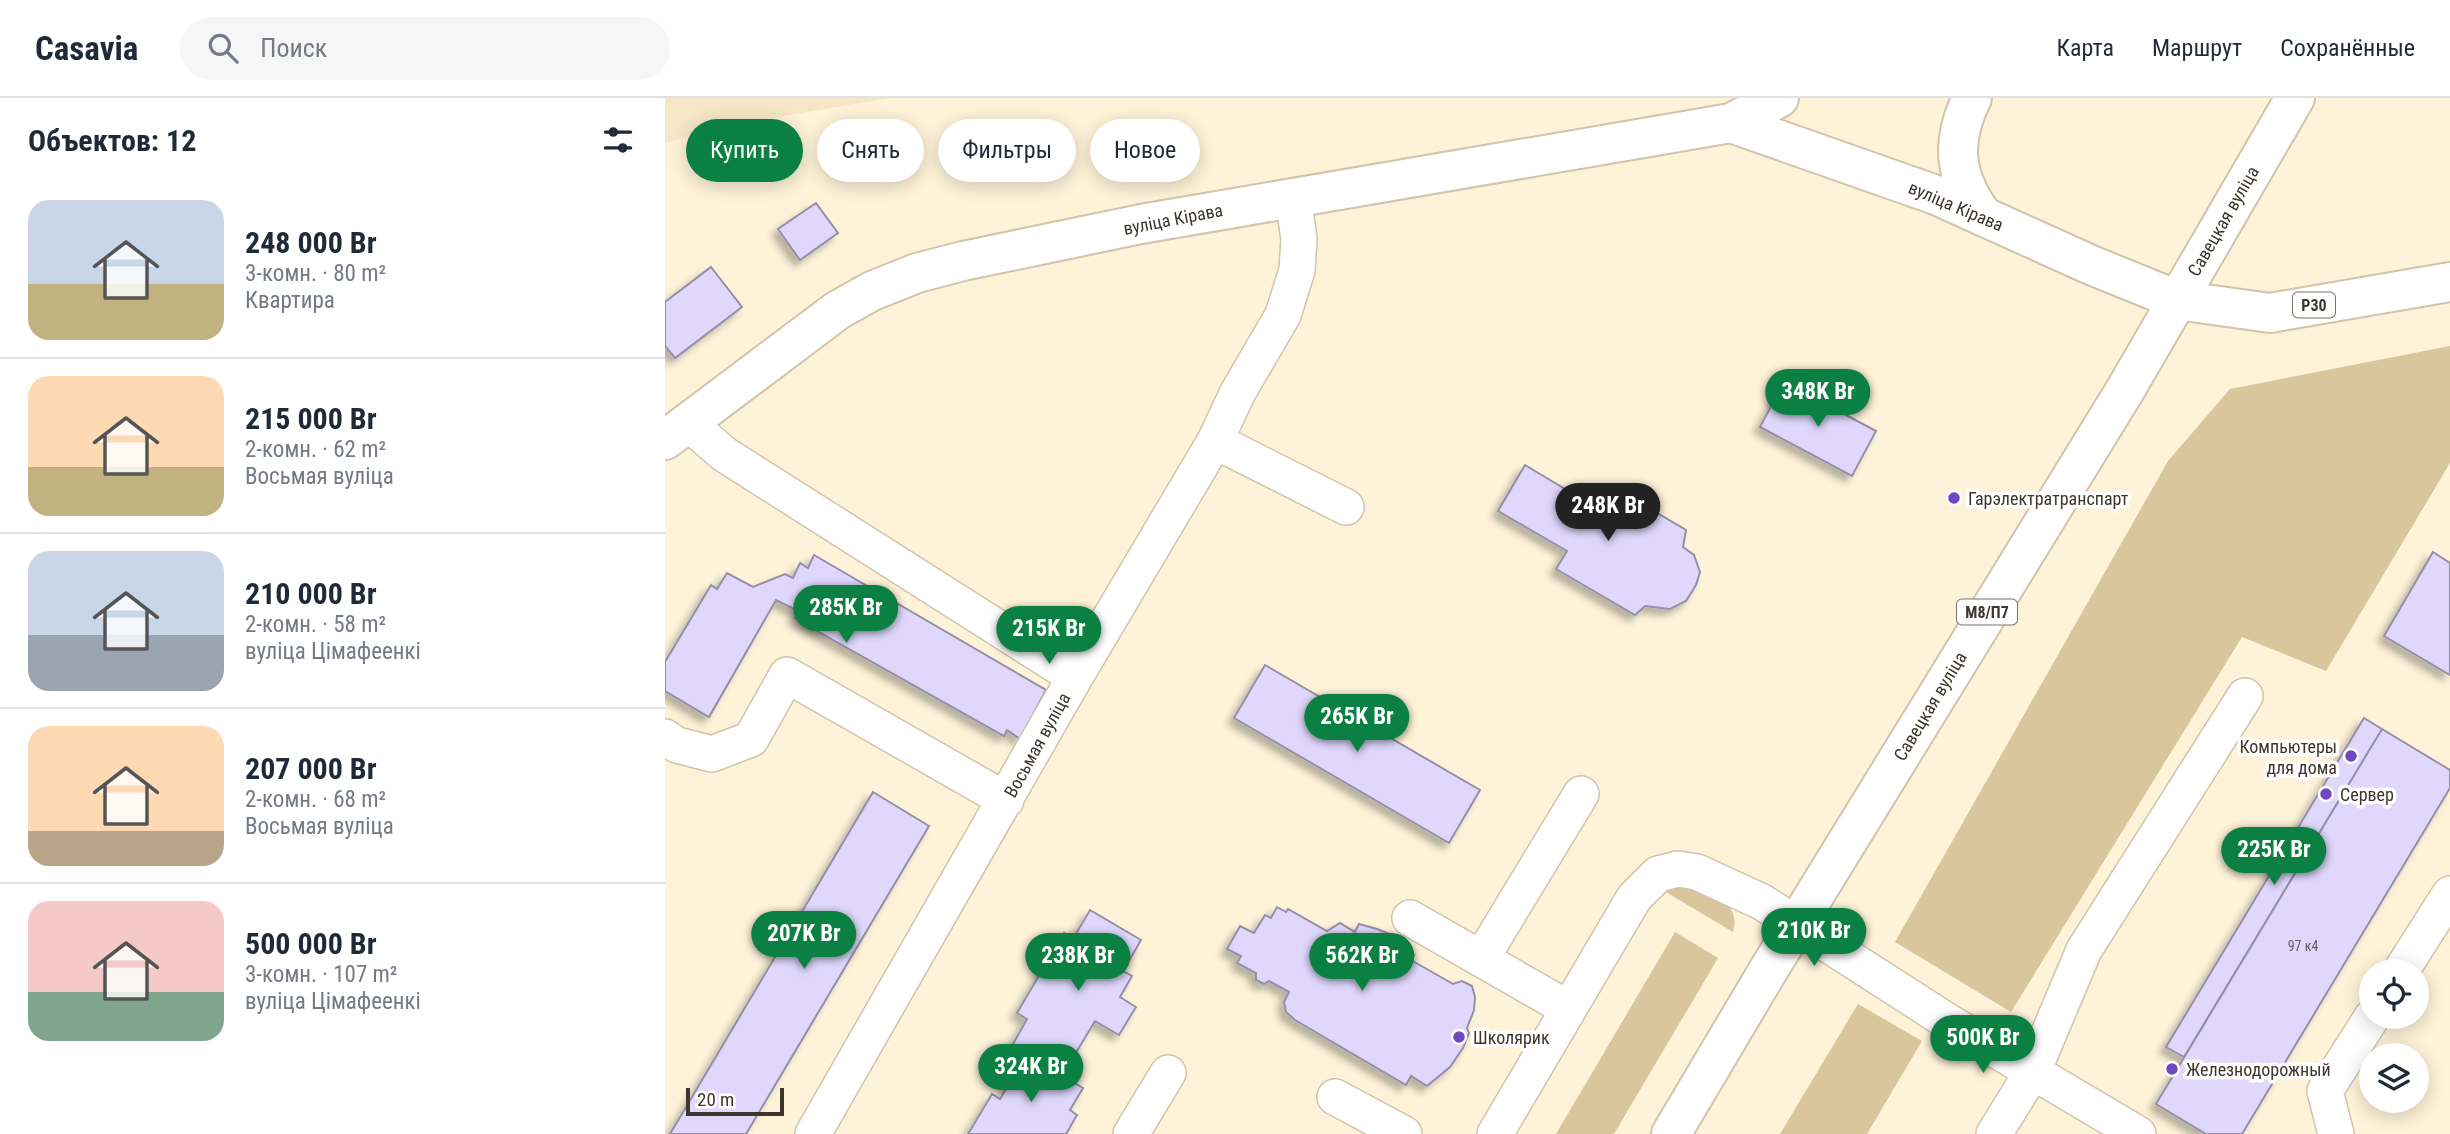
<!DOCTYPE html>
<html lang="ru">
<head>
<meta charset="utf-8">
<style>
  body { margin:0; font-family:"Roboto Condensed",sans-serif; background:#f6f6f7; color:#1f2937; height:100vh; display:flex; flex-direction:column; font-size:26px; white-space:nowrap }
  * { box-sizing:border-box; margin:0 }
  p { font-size:23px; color:#747a83 }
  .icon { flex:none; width:38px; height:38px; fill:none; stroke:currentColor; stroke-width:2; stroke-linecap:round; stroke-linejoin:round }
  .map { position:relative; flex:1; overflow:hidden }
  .details { display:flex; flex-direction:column; background:#fff; width:665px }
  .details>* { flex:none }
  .banner { position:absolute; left:21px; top:21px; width:665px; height:63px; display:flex; gap:14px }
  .buttons { position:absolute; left:1694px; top:861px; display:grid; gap:14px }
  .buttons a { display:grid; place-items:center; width:70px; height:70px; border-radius:50%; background:#fff; box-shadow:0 4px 18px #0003; font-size:35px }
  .scale { position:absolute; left:21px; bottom:18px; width:98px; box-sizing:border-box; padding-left:7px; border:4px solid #3c372d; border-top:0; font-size:19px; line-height:24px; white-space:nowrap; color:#3c372d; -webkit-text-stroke:5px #fff; paint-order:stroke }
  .price { position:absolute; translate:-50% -60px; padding:0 16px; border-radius:24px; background:#0b8043; color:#fff; font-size:23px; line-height:46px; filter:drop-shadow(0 2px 4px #0008) }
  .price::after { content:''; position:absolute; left:50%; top:42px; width:21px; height:16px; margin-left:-10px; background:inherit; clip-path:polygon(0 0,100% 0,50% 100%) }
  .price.on { background:#222; color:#fff }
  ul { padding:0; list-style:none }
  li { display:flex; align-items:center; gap:21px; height:175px; padding:0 28px }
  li+li { border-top:2px solid #e0e1e3 }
  li span { display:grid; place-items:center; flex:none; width:196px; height:140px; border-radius:21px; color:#555 }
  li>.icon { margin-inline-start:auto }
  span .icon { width:84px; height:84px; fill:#fffc; stroke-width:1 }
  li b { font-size:30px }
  h2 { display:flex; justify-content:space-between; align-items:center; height:84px; padding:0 28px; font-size:30px }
  .pill { padding:0 24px; border-radius:32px; background:#fff; box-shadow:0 4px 18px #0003; font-size:24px; line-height:63px }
  .pill.on { background:#0b8043; color:#fff }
  header { display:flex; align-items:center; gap:42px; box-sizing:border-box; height:98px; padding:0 35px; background:#fff; border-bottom:2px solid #e0e1e3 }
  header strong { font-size:33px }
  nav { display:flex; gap:38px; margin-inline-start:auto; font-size:24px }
  .search { width:490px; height:63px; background:#f6f6f7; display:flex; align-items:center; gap:18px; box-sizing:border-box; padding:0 24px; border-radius:38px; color:#747a83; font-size:26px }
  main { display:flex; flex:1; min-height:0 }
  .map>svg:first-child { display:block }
</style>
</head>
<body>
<header>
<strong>Casavia</strong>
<div class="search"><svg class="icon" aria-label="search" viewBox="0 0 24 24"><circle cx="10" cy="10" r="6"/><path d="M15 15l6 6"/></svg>Поиск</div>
<nav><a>Карта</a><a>Маршрут</a><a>Сохранённые</a></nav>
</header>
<main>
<section class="details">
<h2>Объектов: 12<svg class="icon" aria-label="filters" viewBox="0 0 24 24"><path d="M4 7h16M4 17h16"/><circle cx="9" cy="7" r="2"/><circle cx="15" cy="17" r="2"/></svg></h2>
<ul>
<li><span style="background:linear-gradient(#c9d6e8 60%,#c2b280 0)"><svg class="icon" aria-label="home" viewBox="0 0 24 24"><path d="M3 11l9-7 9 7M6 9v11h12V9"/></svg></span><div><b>248 000 Br</b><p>3-комн. · 80 m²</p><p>Квартира</p></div></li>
<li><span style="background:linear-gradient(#ffd9b3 65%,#c2b280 0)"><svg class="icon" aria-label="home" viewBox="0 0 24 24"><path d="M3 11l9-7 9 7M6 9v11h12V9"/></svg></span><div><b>215 000 Br</b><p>2-комн. · 62 m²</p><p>Восьмая вуліца</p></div></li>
<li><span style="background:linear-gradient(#c9d6e8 60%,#9aa5b1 0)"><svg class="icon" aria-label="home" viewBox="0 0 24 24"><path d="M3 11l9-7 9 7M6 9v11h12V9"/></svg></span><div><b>210 000 Br</b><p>2-комн. · 58 m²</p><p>вуліца Цімафеенкі</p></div></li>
<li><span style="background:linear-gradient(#ffd9b3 75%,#b9a48a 0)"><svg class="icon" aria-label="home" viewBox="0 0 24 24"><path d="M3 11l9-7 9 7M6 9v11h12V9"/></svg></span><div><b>207 000 Br</b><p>2-комн. · 68 m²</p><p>Восьмая вуліца</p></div></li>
<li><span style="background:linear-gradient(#f6c9c9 65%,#7fa58c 0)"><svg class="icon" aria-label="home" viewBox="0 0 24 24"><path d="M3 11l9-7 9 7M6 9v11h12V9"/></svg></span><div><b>500 000 Br</b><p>3-комн. · 107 m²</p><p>вуліца Цімафеенкі</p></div></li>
</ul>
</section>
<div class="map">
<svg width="1785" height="1036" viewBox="0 0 1785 1036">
  <defs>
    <filter id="shadow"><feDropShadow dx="-6" dy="6" stdDeviation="3.5" flood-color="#0004"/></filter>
  </defs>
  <rect width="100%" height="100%" fill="#fef2d8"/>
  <path fill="#f5e6c5" d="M0 0H225L52 29 0 45Z"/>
  <path fill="#d9c69c" d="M1785 248V365L1661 573 1577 539 1346 914 1230 844 1503 363 1565 291Z
    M1009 784C1035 793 1078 798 1068 834L994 790Z
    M1010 834 1053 860 949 1036H891Z
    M1193 906 1257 943 1202 1036H1115Z"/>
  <path fill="#dfd8fc" stroke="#938fa8" stroke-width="2" filter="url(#shadow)" d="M151 105 173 135 135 162 113 131Z
    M46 169 77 209 10 260 0 248V204Z
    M1119 284 1211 333 1187 378 1095 329Z
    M860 367 932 410 945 387 1021 432 1018 449 1029 457 1035 474 1031 487 1021 503 1005 511 980 508 970 517 891 471 902 453 833 413Z
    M1768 454 1785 465V577L1719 538Z
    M149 457 381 592 355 641 342 632 339 638 129 520 133 513 111 502 44 619 0 593V564L46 487 52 491 62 475 88 489 120 476 128 480 135 465 143 470Z
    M600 567 815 692 784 745 569 620Z
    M1699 620 1717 631 1519 959 1501 949Z
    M1717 631 1785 672V690L1577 1036H1541L1491 1006Z
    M208 694 264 728 81 1036H5Z
    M612 809 621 814 623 811 662 833 675 825 690 834 694 826 712 831 725 836 739 848 749 857 746 862 788 886 797 883 807 888 810 899 809 912 802 930 804 935 798 950 785 969 762 988 746 978 741 987 630 922 621 914 619 904 624 894 604 883 599 886 591 882V875L572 865 576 858 562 851 575 828 589 835 600 817 606 820Z
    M425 812 476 842 458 873 467 878 455 899 471 909 454 937 430 923 397 978 347 948 362 921 352 915 399 835 408 841Z
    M361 956 418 990 405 1012 412 1017 401 1036H303L327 996 335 1001Z"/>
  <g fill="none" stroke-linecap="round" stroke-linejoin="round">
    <defs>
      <path id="minor" d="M22 324 59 356 410 579
        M550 343 681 409
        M0 639 12 647 47 656 86 641 122 577 341 702
        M745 820 902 910
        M816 861 916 696
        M1736 873 1785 796
        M670 999 739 1036
        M148 1036 410 579 550 343 573 294 618 217 632 172 634 141 628 99
        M466 1036 503 975
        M830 1036 969 800 993 776 1013 771 1032 774 1097 804 1282 923 1473 1036
        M1329 1036 1368 973 1419 852 1580 598
        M1671 1036 1660 993 1707 919"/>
      <path id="major" d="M1307 0C1285 44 1289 80 1319 119
        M1066 25 1271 97 1426 167 1512 202 1605 215 1785 184
        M0 342 173 212 207 193 252 175 298 163 476 126 1066 25 1114 0
        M1006 1036 1104 871 1459 294 1630 0"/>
    </defs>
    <use href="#minor" stroke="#d0c4ab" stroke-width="38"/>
    <use href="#major" stroke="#d0c4ab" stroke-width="42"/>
    <use href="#minor" stroke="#fff" stroke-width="35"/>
    <use href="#major" stroke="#fff" stroke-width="38"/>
  </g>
  <g fill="#6e48c1" stroke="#fff" stroke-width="2.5">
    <circle cx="1289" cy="400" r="7"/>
    <circle cx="1686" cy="658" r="7"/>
    <circle cx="1661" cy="696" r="7"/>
    <circle cx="794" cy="939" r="7"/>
    <circle cx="1507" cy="971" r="7"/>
  </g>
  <g text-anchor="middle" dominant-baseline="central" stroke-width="7" stroke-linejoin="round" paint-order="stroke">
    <g font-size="14" fill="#655f61">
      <text x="1638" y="848">97 к4</text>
    </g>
    <g fill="#fff" stroke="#76736c" stroke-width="2">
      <rect x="1628" y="194.5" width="42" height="25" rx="5"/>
      <rect x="1292" y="501.5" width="60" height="25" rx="5"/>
    </g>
    <g font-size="16" font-weight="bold" fill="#3c372d">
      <text x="1649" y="207">Р30</text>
      <text x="1322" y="514">М8/П7</text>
    </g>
    <g font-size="18" fill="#3c372d" stroke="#fff">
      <text transform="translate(1291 108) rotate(23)">вуліца Кірава</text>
      <text transform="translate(508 121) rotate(-11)">вуліца Кірава</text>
      <text transform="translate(1558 123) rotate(-60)">Савецкая вуліца</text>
      <text transform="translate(1265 608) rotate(-59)">Савецкая вуліца</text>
      <text transform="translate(372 647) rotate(-61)">Восьмая вуліца</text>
    </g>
    <g font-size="18" fill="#3c372d" stroke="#fff" text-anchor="start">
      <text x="1303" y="400">Гарэлектратранспарт</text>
      <text x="1672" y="648" text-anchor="end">Компьютеры<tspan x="1672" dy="21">для дома</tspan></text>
      <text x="1675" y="696">Сервер</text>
      <text x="808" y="939">Школярик</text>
      <text x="1521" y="971">Железнодорожный</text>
    </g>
  </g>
</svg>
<div class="buttons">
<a><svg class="icon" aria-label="locate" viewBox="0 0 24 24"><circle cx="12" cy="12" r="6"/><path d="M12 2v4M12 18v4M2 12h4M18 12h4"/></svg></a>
<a><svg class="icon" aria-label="layers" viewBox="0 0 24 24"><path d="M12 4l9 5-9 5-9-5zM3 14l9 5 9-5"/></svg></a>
</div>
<div class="scale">20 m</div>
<b class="price" style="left:1153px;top:331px">348K Br</b>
<b class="price on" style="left:943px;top:445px">248K Br</b>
<b class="price" style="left:181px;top:547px">285K Br</b>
<b class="price" style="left:384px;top:568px">215K Br</b>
<b class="price" style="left:692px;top:656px">265K Br</b>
<b class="price" style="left:1609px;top:789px">225K Br</b>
<b class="price" style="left:1149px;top:870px">210K Br</b>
<b class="price" style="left:139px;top:873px">207K Br</b>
<b class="price" style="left:413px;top:895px">238K Br</b>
<b class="price" style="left:697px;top:895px">562K Br</b>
<b class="price" style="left:1318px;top:977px">500K Br</b>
<b class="price" style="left:366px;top:1006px">324K Br</b>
<div class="banner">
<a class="pill on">Купить</a>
<a class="pill">Снять</a>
<a class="pill">Фильтры</a>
<a class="pill">Новое</a>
</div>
</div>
</main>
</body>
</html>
